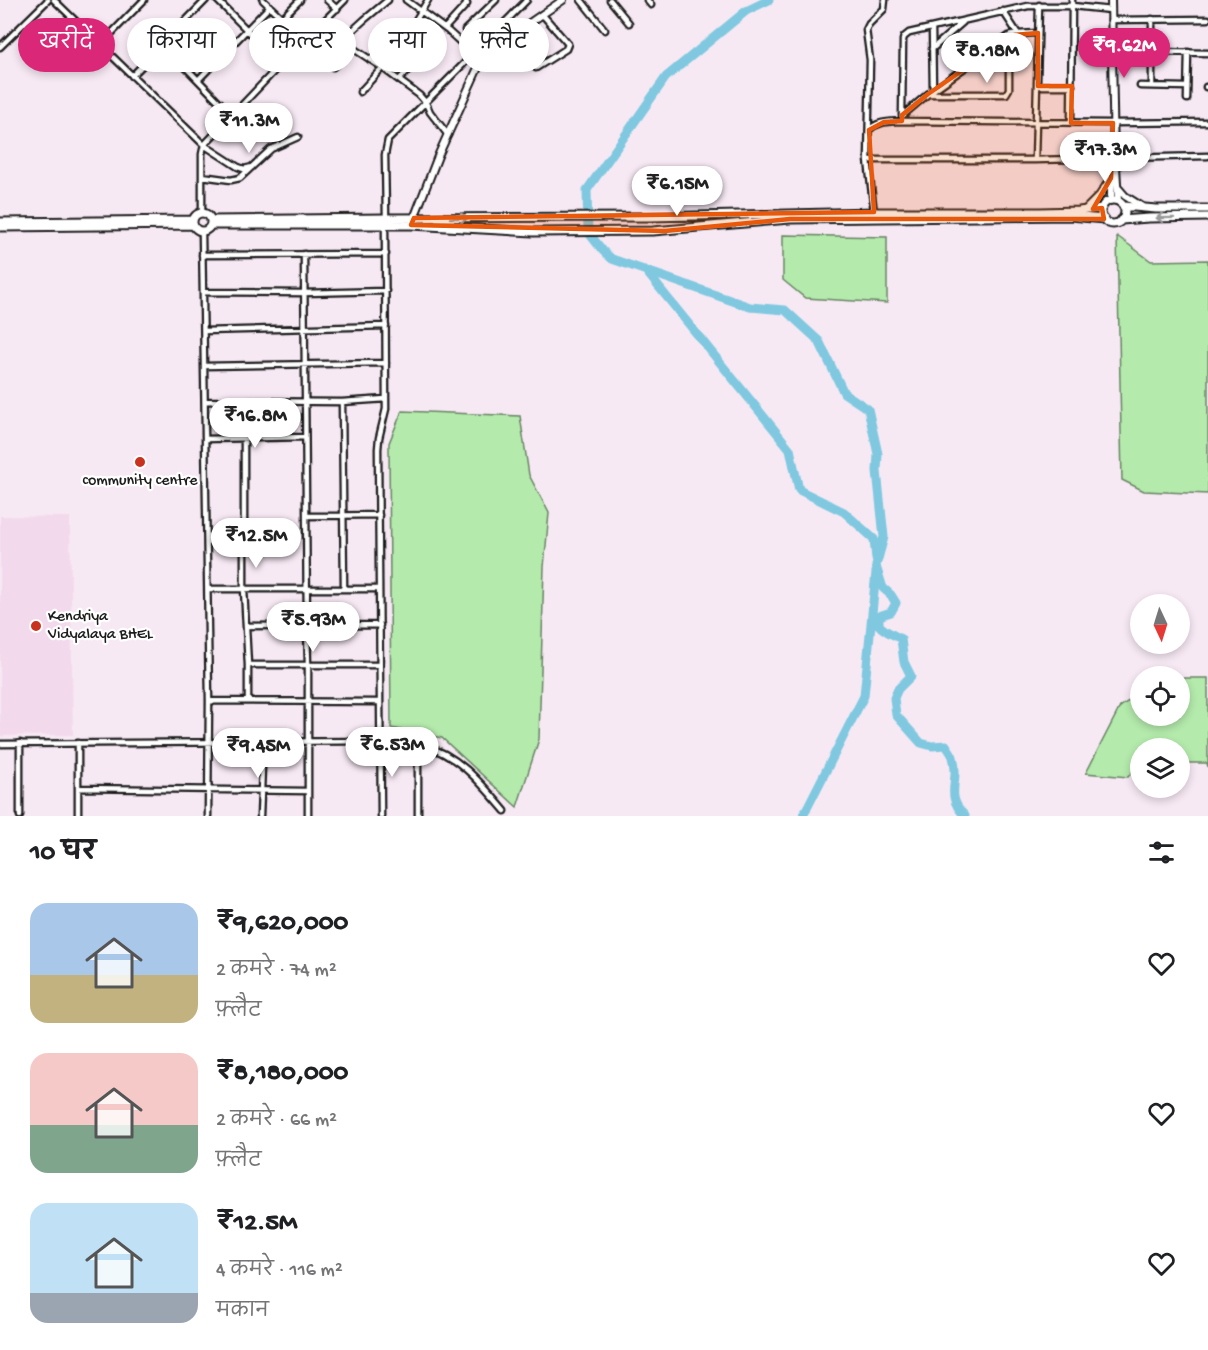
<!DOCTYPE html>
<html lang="hi">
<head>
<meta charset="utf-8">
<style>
  body { margin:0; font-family:"Gochi Hand","Playpen Sans Deva",sans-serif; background:#f6f6f6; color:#202124; height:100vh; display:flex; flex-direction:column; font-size:22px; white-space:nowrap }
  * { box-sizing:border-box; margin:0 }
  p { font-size:20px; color:#757577 }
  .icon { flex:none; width:33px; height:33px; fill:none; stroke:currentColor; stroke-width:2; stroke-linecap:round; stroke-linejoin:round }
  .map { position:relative; height:816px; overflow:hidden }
  .sheet { display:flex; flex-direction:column; background:#fff; flex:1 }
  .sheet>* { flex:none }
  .hud { position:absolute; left:18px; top:18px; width:600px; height:54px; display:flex; gap:12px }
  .needle { width:39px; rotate:176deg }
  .controls { position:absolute; left:1130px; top:594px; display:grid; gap:12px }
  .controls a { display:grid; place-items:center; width:60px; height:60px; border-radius:50%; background:#fff; box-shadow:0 3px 9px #0003; font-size:30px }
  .price { position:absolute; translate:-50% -51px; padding:0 14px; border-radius:21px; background:#fff; color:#222; font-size:20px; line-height:39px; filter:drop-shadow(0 2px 3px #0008) }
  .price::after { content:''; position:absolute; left:50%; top:36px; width:18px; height:14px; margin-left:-9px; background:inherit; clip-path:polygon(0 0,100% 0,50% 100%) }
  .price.on { background:#db2777; color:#fff }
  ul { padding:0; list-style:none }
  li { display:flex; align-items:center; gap:18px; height:150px; padding:0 30px }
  li span { display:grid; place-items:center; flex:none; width:168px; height:120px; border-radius:18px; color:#555 }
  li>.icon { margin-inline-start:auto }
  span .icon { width:72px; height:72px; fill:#fffc; stroke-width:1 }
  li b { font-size:26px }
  h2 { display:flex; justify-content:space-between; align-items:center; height:72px; padding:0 30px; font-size:26px }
  .tag { padding:0 21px; border-radius:27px; background:#fff; box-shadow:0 3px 9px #0003; font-size:21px; line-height:54px }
  .tag.on { background:#db2777; color:#fff }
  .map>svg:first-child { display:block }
</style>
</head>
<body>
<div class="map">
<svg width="1208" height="816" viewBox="0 0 1208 816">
  <rect width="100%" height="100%" fill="#f7e9f4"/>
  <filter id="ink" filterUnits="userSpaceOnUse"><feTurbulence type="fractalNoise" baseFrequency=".0167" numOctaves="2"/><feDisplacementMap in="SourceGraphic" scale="12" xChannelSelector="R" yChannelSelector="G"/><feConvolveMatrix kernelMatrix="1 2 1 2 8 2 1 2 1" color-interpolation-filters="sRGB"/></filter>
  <g filter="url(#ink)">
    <path fill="#f2daec" d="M0 516 70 517 73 735 0 736Z"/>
    <path fill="#b4eaac" stroke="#688364" stroke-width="1.5" d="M783 235 887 237V303L805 298 783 280Z
      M1117 236 1151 261 1208 260V494L1144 491 1122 480Z
      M402 411 520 416 529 475 549 513 544 567 539 739 517 807 442 738 391 728 389 443Z
      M1179 678H1208V767L1207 763H1179V748H1140V763L1128 777 1086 773 1120 707 1140 693V716H1179Z"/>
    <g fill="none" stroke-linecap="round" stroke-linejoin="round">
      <path stroke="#7fc8df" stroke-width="9" d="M769 0 746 11 666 77 587 190 588 232 603 251 612 259 750 307 785 310 819 341 844 393 868 409 878 454 877 471 884 537 876 566 883 588 891 595 896 603 891 612 879 616V625C885 632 893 634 901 639L904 662 911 676 898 689 894 698 896 715 921 743 932 746 946 745C948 749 952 753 953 757 961 781 943 794 965 816
        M645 270 790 449 799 490 844 512 874 539 876 559
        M803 816 864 696 876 572"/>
      <defs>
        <path id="minor" d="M54 0 204 145 238 167 244 169 252 167
          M217 0 281 64
          M263 0 305 40
          M327 0 337 9
          M406 0 448 31 481 61
          M581 0 605 30
          M610 0 629 23
          M647 0 651 5
          M1003 11 1018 34
          M282 18 300 0
          M1152 19V86
          M1111 20 1208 19
          M319 26 377 64 419 95 426 103 430 112 448 135
          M445 28 467 4 465 0
          M932 28 933 91
          M465 30 496 0
          M398 35 421 56 399 80
          M341 41 364 20 388 0
          M163 44 232 115
          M100 45 144 0
          M0 47 48 0
          M932 49 963 22
          M1153 52 1208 53
          M370 60 385 46 414 23 428 0
          M333 67 352 48
          M536 68 566 49 568 44 542 14
          M385 70 409 45
          M132 76 206 0
          M198 80 270 6
          M1038 86H1072
          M1140 86 1187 87
          M1206 87H1208
          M360 92 382 68
          M930 94H1006L1009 89V36
          M1187 99 1188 52
          M902 115 903 40 904 37 909 33 1028 6H1072L1111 10
          M902 116 928 94 1009 36 1018 34 1038 33
          M1071 123 1072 0
          M869 130C878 121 889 122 902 121L1113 123 1208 122
          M868 160H1035L1208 156
          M1035 160 1039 5
          M202 176 231 180 240 178 271 149 298 137
          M874 212 868 160 870 60 866 30 869 24 884 9 885 0
          M202 213V154L204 145 281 64 345 0
          M386 218 385 155 388 140 527 0
          M202 232 209 701 208 816
          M304 254 307 626 308 665V816
          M202 255 386 254
          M203 292 304 293 386 291
          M204 331 386 326
          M204 366 386 363
          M205 401 342 402 386 399
          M342 402 344 589
          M244 438V589L248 665V700
          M205 439 305 437
          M307 516 379 515
          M208 589H379
          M246 626 380 625
          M248 665H379
          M209 701 379 702
          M78 743V816
          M0 744 381 741C395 742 409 742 422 745 458 754 482 784 505 811
          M418 744V816
          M78 788 308 791
          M20 816V743
          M260 816 263 742
          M381 816 378 449 379 438 386 409 385 225"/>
        <path id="tertiary" d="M1111 0 1114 158 1116 166 1118 201
          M1119 189 1125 196 1141 206
          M1111 200V166L1114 158
          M1085 210 1100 195 1111 178
          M413 221 438 156 481 61 487 54 499 44 563 0"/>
        <path id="secondary" d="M1101 212a12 12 0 1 1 24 0a12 12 0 1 1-24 0Z
          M1123 206 1156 209H1208
          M193 222a9 9 0 1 1 18 0a9 9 0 1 1-18 0Z
          M211 220 386 218 650 217 874 212H1040L1079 211 1102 208
          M1121 220 1149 218 1208 217
          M0 222 193 220
          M211 225H411L533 232 653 231 790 219 1070 216 1104 219
          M0 227 193 225"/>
      </defs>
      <use href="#minor" stroke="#1c1c1c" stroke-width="9"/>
      <use href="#tertiary" stroke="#1c1c1c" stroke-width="10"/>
      <use href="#secondary" stroke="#1c1c1c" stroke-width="11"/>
      <use href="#minor" stroke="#fff" stroke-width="4.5"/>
      <use href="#tertiary" stroke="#fff" stroke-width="6"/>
      <use href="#secondary" stroke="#fff" stroke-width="7"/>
    </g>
    <defs><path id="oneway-shaft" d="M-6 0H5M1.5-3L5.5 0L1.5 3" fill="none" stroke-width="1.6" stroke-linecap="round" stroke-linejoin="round" transform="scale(1.5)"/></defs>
    <g stroke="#999">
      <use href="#oneway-shaft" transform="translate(459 218)"/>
      <use href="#oneway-shaft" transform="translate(1165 218) rotate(179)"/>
    </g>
  </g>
  <path fill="#e8590c" fill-opacity="0.2" stroke="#e8590c" stroke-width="4.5" stroke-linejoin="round" d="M1038 33V86H1072L1071 123H1113L1111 178 1093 209 1102 208 1104 219H790L665 231 411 225 414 218 874 212 869 130 884 122 902 121V115L928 94 1014 35Z"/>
  <g fill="#c8321e" stroke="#fff" stroke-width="2">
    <circle cx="140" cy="462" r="6"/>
    <circle cx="36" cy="626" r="6"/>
  </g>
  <g text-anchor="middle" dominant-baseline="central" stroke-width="4.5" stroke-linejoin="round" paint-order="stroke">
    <g font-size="16" fill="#1c1c1c" stroke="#fff">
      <text x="140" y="481">community centre</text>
      <text x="48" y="617" text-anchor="start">Kendriya<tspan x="48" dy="18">Vidyalaya BHEL</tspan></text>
    </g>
  </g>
</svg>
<div class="controls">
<a><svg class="needle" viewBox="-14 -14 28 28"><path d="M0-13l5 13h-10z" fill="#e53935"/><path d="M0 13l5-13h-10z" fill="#757577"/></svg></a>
<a><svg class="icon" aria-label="locate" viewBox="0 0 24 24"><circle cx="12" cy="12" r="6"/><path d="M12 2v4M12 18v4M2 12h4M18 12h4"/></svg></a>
<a><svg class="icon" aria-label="layers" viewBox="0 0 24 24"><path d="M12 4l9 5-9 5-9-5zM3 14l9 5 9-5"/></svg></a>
</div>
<b class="price on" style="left:1124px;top:79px">₹9.62M</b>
<b class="price" style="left:987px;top:84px">₹8.18M</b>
<b class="price" style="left:249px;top:154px">₹11.3M</b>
<b class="price" style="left:1105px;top:183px">₹17.3M</b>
<b class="price" style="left:677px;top:217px">₹6.15M</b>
<b class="price" style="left:255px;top:449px">₹16.8M</b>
<b class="price" style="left:256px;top:569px">₹12.5M</b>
<b class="price" style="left:313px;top:653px">₹5.93M</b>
<b class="price" style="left:392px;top:778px">₹6.53M</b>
<b class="price" style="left:258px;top:779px">₹9.45M</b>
<div class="hud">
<a class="tag on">खरीदें</a>
<a class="tag">किराया</a>
<a class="tag">फ़िल्टर</a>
<a class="tag">नया</a>
<a class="tag">फ़्लैट</a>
</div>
</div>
<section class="sheet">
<h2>10 घर<svg class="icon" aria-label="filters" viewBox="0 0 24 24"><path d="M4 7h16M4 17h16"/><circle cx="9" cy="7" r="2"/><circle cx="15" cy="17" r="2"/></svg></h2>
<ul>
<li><span style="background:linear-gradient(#a9c7e8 60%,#c2b280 0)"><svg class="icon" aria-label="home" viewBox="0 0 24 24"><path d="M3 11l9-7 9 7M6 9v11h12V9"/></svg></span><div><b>₹9,620,000</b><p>2 कमरे · 74 m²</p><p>फ़्लैट</p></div><svg class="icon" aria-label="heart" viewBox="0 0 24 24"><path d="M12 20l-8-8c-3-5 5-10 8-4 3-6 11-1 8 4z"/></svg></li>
<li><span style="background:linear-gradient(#f6c9c9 60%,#7fa58c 0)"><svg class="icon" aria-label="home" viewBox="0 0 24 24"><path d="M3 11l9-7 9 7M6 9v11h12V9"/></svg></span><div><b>₹8,180,000</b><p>2 कमरे · 66 m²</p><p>फ़्लैट</p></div><svg class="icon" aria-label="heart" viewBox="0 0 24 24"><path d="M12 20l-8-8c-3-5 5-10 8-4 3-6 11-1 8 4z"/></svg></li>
<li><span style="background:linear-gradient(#bfe0f5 75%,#9aa5b1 0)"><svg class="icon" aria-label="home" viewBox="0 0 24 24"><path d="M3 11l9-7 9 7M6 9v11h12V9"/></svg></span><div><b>₹12.5M</b><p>4 कमरे · 116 m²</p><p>मकान</p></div><svg class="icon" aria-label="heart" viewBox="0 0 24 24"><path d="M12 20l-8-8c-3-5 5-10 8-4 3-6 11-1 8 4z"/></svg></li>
</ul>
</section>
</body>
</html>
